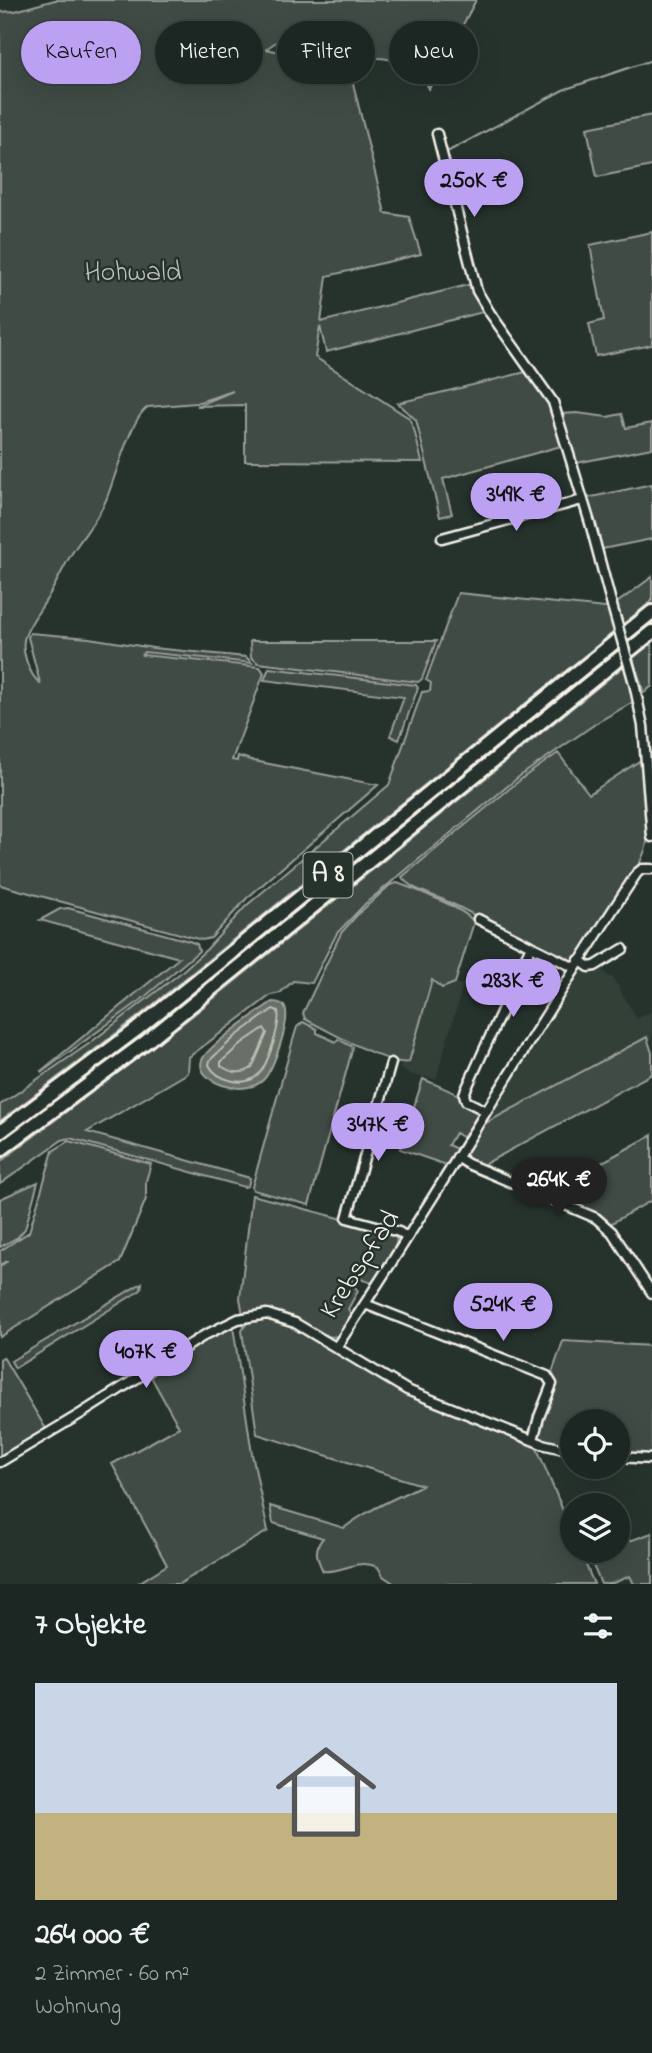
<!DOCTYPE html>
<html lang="de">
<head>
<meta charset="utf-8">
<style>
  body { margin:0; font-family:"Indie Flower",sans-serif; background:#252e2a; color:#f1f3f6; height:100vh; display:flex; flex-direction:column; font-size:26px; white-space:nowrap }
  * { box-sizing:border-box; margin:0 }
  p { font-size:23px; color:#a0a5a5 }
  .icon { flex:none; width:38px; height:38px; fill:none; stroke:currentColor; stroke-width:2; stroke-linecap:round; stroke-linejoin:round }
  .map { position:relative; height:1584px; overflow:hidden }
  .drawer { display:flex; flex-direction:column; background:#1c2622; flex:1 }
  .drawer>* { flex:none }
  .guide { position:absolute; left:21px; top:21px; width:611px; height:63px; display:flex; gap:14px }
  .tools { position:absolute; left:560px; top:1409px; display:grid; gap:14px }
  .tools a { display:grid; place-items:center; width:70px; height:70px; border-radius:50%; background:#1c2622; box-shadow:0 7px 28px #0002,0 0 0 2px #3a4340; font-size:35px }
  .price { position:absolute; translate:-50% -60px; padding:0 16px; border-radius:24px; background:#bca0f2; color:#111; font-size:23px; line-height:46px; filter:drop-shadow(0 2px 4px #0008) }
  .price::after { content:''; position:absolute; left:50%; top:42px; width:21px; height:16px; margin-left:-10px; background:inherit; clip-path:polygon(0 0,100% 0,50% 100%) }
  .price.active { background:#222; color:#fff }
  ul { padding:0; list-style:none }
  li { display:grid; align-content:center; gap:14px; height:371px; padding:0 35px }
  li+li { border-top:2px solid #3a4340 }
  li span { display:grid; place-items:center; height:217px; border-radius:0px; color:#555 }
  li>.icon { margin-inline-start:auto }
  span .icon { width:126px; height:126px; fill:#fffc; stroke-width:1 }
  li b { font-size:30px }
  h2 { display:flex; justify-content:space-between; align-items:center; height:84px; padding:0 35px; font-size:30px }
  .pill { padding:0 24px; border-radius:32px; background:#1c2622; box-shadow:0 7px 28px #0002,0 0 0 2px #3a4340; font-size:24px; line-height:63px }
  .pill.active { background:#bca0f2; color:#111 }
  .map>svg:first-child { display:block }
</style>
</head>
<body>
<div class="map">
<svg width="652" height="1584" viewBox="0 0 652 1584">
  <rect width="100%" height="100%" fill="#26332d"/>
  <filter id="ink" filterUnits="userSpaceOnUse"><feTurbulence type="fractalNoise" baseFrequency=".0143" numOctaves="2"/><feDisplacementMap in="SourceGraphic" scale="14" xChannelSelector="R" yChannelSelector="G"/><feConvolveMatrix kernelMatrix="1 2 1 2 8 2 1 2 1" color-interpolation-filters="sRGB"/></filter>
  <g filter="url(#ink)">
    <path fill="#333f39" d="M601 967 609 977 612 976 637 1019 652 1011V1039L648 1042 647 1038 480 1126 577 969 587 973Z
      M432 980 442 988 455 983 463 985 436 1079 412 1075 399 1068 401 1064 409 1061Z"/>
    <path fill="#414b45" stroke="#9a9e96" stroke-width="2" d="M55 0H476L429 89C414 49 369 60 336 56 316 53 296 48 276 42L266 49 349 67 385 213 409 217 421 254 327 276 321 322 472 284 484 309 483 312 326 352 320 326 315 357 409 418 414 429 422 462 245 461V405L197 406 233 391 196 403 148 407C131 417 115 479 106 500 98 519 85 533 74 550 64 565 58 581 48 597 41 609 31 621 26 634 19 647 29 675 40 683L28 637 30 633 89 638 153 648 246 657 252 663 144 652 142 655 260 667 264 673 232 760 237 761 238 756 254 761 378 785 247 898 211 938 202 940 0 885V12L15 11Z
      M652 115V166L597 177 587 128Z
      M652 232V345L596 356 589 324 604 320 590 245Z
      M526 372 550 405 561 446 443 479 452 514 440 517 416 420 398 403Z
      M577 413 607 417 622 414 626 428 652 423V448L576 463 562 414Z
      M652 484V539L602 549 587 498Z
      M652 577V601L623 624 617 603Z
      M458 593 605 608 608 605 614 632 135 1019 0 1121V1105L90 1043 179 974 207 949 246 906 389 785 422 692 430 691 431 683 426 680Z
      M652 621 215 977 105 1065 0 1143V1140C223 975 436 796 652 621Z
      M250 641H436L422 679 418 682 258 663 251 657Z
      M652 643V686L644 693 633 658Z
      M624 666 632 697H635L633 702 598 722 520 776 366 903 337 933 312 983 293 981 280 993 271 995 189 1057 188 1073 87 1132 250 1178 248 1186 244 1187 70 1138 62 1140 0 1184V1162L187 1020Z
      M269 668 416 685 418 688 399 740 390 736 404 697 264 680Z
      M558 753 589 794 641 760C645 786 650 815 647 842 644 868 592 938 575 964 529 948 488 920 444 900 431 894 409 889 402 877L525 776Z
      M397 883C415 889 464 908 474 922L455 983 442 988 432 980 409 1062C391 1067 325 1029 305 1019L303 1013 341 933 358 914 390 885Z
      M68 908 189 941 197 944 199 951 141 1000 42 1072 41 1071 179 958 40 920 60 909Z
      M303 1022 317 1029V1033L336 1042 338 1039 353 1047 309 1205 253 1190 252 1187 293 1040 297 1027Z
      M647 1037 652 1053V1074L479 1167 469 1162 465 1152 480 1126Z
      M423 1079C438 1086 475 1099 481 1115L465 1139 455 1133 448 1145 459 1150 449 1166 400 1149Z
      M652 1135V1200L610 1224 601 1217 544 1194Z
      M69 1141 151 1164 146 1181V1199L120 1262 0 1337V1266L8 1261 0 1265V1251L29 1232 53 1151Z
      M38 1182 25 1229 18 1237 0 1247V1199Z
      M252 1195 377 1228 393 1235 397 1240 395 1248 372 1283 352 1276V1283L358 1291 348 1309 353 1317 338 1336C318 1341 300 1318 282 1313 270 1309 255 1312 243 1315L240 1298Z
      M142 1283 141 1290 15 1368 11 1361Z
      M265 1318H278L313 1335 387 1382 536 1446 572 1532V1550L580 1551 594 1584H395L383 1576 378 1567C354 1558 345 1573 323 1571 317 1559 313 1549 323 1538L273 1523 270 1506 344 1528C368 1509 395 1499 422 1485L257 1434 242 1331C246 1320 254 1319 265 1318Z
      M233 1326 252 1454 268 1531 179 1584H137L167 1565 112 1464 179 1427 149 1373 207 1337Z
      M563 1341 652 1346V1456L618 1455V1421H572V1446L542 1439 537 1435V1428L555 1379 551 1376Z
      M3 1357 46 1429 0 1458V1359Z
      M652 1533V1584H634L630 1576 611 1584H601L588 1554 600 1551 618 1550V1545Z"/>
    <path fill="#676f68" stroke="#9fa39b" stroke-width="2" d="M272 1002C277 1002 283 1003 285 1008 291 1021 273 1069 264 1079 246 1099 194 1082 202 1060 207 1046 258 1012 272 1002Z"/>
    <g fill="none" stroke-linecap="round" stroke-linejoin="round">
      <path stroke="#bcbdb5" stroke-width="2" d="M273 1009 278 1011C281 1024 268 1065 258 1075 244 1088 217 1080 209 1065L210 1060 236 1036Z
        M264 1028 267 1033 252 1068C241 1075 232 1073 221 1066V1062L242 1043Z"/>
      <path stroke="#9fa39b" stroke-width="2" d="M447 152 563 90 652 60"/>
      <defs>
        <path id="minor" d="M437 134 477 291 490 313 553 402 590 523 611 602
          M442 538 582 500
          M634 683 643 726 652 837
          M478 919 531 946
          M579 960 589 967 595 966 623 949
          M391 1063 347 1218 399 1232 406 1237
          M486 1111 466 1101 464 1094 531 946 575 968
          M457 1157 468 1164 596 1218 612 1232 652 1293
          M365 1304 547 1376 552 1384 539 1417 533 1440
          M337 1346C441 1191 534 1028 637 873L642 869H652
          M618 1457 652 1459
          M0 1462 82 1413 205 1335 238 1319 267 1314 295 1323 407 1390 542 1444 572 1451"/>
        <path id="highway" d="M0 1132 136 1030 652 612
          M0 1150 147 1041 652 632"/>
      </defs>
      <use href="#minor" stroke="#f4f1e8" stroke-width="13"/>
      <use href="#highway" stroke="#f4f1e8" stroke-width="18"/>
      <use href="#minor" stroke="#26332d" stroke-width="8"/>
      <use href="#highway" stroke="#26332d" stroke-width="12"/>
      <defs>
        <path id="minor-bridge" d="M611 602 634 683"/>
      </defs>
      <use href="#minor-bridge" stroke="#f4f1e8" stroke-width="13" stroke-linecap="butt"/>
      <use href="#minor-bridge" stroke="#26332d" stroke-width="8"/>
    </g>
  </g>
  <g text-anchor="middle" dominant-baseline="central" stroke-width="5" stroke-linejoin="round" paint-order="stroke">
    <rect fill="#26332d" stroke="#b6b8b0" stroke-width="2" x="303.5" y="852.5" width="49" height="45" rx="5"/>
    <g font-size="26" font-weight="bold" fill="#f4f1e8">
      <text x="328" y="875">A 8</text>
    </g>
    <g font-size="28" fill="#bebfb7" stroke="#26332d">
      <text x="133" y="273">Hohwald</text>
    </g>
    <g font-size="28" fill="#f4f1e8" stroke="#26332d">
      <text transform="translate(361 1265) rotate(-57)">Krebspfad</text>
    </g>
  </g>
</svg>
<div class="tools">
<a><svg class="icon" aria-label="locate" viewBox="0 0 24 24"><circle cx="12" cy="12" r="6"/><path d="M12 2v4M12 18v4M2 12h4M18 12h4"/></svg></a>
<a><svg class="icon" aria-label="layers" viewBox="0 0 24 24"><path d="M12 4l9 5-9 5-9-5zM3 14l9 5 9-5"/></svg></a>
</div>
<b class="price" style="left:474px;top:219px">250K €</b>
<b class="price" style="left:516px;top:533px">349K €</b>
<b class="price" style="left:513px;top:1019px">283K €</b>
<b class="price" style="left:378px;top:1163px">347K €</b>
<b class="price active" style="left:559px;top:1218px">264K €</b>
<b class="price" style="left:503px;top:1343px">524K €</b>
<b class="price" style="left:146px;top:1390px">407K €</b>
<div class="guide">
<a class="pill active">Kaufen</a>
<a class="pill">Mieten</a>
<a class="pill">Filter</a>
<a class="pill">Neu</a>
</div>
</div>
<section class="drawer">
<h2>7 Objekte<svg class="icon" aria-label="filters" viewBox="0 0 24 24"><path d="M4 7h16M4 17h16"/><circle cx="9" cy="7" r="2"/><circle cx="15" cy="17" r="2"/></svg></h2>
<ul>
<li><span style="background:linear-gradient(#c9d6e8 60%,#c2b280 0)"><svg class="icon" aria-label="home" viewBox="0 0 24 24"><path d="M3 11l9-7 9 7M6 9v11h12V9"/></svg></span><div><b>264 000 €</b><p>2 Zimmer · 60 m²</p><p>Wohnung</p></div></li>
</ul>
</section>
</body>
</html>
